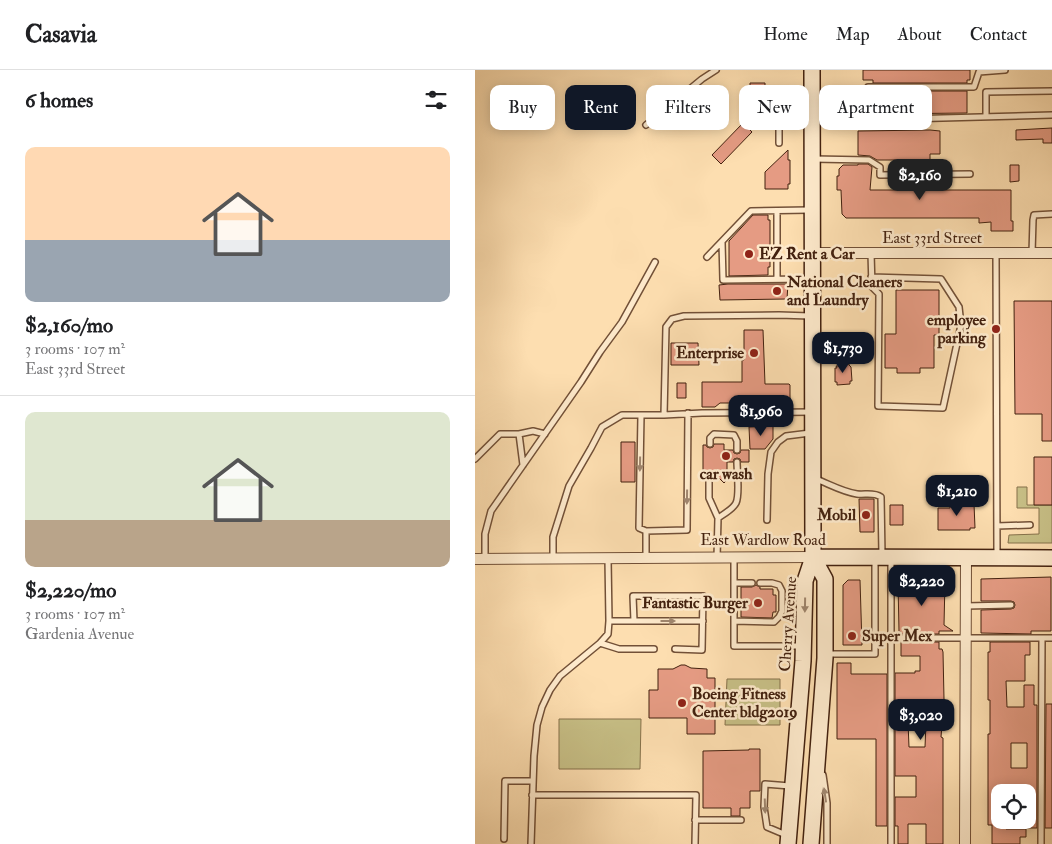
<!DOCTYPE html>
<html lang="en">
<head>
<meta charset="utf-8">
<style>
  body { margin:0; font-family:"IM FELL Double Pica",serif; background:#f6f6f6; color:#202124; height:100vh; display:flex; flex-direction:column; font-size:19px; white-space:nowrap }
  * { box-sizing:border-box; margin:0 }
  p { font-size:16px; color:#757577 }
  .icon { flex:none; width:28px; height:28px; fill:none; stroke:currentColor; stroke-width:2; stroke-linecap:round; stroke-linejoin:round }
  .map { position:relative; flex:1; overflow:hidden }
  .sheet { display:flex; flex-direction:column; background:#fff; width:475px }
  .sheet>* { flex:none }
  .hud { position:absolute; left:15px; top:15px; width:475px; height:45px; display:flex; gap:10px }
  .fabs { position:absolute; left:516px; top:714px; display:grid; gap:10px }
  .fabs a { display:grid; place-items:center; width:45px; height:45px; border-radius:10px; background:#fff; box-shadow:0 2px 12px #0003; font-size:25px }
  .price { position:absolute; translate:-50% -42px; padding:0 11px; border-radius:10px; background:#111827; color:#fff; font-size:16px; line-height:32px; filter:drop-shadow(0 1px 2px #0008) }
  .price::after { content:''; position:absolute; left:50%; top:30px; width:15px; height:11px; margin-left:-8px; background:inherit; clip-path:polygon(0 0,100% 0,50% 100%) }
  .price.selected { background:#222; color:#fff }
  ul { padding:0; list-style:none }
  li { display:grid; align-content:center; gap:10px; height:265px; padding:0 25px }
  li+li { border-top:1px solid #e0e0e0 }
  li span { display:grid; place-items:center; height:155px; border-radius:10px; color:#555 }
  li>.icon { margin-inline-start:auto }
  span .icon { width:90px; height:90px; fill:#fffc; stroke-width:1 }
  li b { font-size:21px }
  h2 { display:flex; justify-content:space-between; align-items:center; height:60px; padding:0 25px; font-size:21px }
  .chip { padding:0 18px; border-radius:10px; background:#fff; box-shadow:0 2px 12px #0003; font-size:18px; line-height:45px }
  .chip.selected { background:#111827; color:#fff }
  header { display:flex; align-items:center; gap:30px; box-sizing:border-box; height:70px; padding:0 25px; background:#fff; border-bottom:1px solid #e0e0e0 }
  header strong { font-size:24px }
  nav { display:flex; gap:28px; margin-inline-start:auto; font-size:18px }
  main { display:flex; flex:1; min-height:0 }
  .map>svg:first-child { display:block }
</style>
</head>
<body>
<header>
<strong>Casavia</strong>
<nav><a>Home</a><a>Map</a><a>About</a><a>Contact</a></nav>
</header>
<main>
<section class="sheet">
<h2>6 homes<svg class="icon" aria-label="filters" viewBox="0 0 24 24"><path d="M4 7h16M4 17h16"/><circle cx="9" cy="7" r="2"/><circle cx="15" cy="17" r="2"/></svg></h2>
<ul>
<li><span style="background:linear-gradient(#ffd9b3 60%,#9aa5b1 0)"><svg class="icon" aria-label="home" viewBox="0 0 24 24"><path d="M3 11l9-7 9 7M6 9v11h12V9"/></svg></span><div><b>$2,160/mo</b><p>3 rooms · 107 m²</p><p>East 33rd Street</p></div></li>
<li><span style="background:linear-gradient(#dfe7d0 70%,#b9a48a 0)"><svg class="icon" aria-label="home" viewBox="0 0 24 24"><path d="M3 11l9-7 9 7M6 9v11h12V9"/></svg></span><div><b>$2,220/mo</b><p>3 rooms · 107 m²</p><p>Gardenia Avenue</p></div></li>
</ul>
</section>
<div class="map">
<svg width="577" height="774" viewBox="0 0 577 774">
  <rect width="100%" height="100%" fill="#fddeb0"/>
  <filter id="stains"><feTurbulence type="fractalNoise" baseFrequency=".004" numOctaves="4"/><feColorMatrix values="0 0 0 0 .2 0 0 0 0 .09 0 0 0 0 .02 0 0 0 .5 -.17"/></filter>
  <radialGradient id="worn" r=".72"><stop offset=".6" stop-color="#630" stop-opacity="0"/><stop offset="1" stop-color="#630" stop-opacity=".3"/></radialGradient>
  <path fill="#c7bf86" stroke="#85704a" d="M542 417H552V435H577V473H533L534 465 564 464V438H542Z
    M252 609H305V655H250Z
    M84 649H166L165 699H84Z"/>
  <path fill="#e59b83" stroke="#43210f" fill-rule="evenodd" d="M388 0H495V10H492V13H398V10H388Z
    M275 13H290V37H275Z
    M398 21H492V43L398 44Z
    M369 43H382V53H369Z
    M268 53 277 62 246 94 237 85Z
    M577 58V73H568V69L541 70V60Z
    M455 60 465 61V84H455V90H402L395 86 383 85V61Z
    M313 80V90H315V114H313V119H290V102Z
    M383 94H393L397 97 395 120H536V151H538V161H516V152L504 153V148H371L367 144 366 120H362V106H364V99L368 95H383Z
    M535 95H544V111L535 112Z
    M278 145H293V150H295V197H293V205L254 206V171Z
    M253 214H313L312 229 245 230 244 215Z
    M421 220H464V265H459V298H445V303H422V298H410V264H421Z
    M539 231H577V371H567V344H540Z
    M269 260H288L290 314H314L315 315V333H245L240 337H227V312H267V290H269Z
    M196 273H223L224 295H196Z
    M364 294H374V295L376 297 377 311H375V314L362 315V312H360V298H362L361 296H364Z
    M202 313H211V328H202Z
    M298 356V369L290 379H275L274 357Z
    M146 372H160V412H146Z
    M239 374H249V380H258L259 383 262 384 265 383 266 380H274V392H266L265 389 262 388 259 389 258 392H252V403L255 407 249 413 243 407H238L236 403H232L230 407H228V375H231L232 377 235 378 238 377Z
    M559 387H577V435H559Z
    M384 429H399V462H385Z
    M484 430V434H499L500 458H495V460H463V438H475V431Z
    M415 435H428V455H415Z
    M576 507V561H556V564L506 563V540L536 539 539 538 540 535 539 532 536 531H506V509Z
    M445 508H468V511H470L469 555 478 561H464V564H426V562H424L423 512H445Z
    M373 510H385L387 575H368V515Z
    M281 515 285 517V519H298V525H301V542H298L297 548 266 547V517H277Z
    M426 572H464V579H467L468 582 469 629 466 667 468 668V774H451V754H433V774H423V756H420V727H441V706H420V603H440V601H445V586H426ZM433 652H451L450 677H434Z
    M515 572H555V585H550V611H531L532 637H549V615H559V635H562V758H551V750H552V722H525V750H531V759H551V767H545V774H517V755H513V664H515V630H513V582H515ZM536 673H552V698H536Z
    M362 593H376V604H412V756H401V669H362Z
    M206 595H210L216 598 232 599V608H240V664H212V648H174V620H183V599H198Z
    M571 634H577V758H570Z
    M274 679H285V721H275V738H265V746H256V738H228V681L274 680Z"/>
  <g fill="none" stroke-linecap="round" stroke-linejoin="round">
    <defs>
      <path id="lane" d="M391 27 393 17H499L504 2 530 0
        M511 46V22L577 21
        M171 55 227 9 241 0
        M304 73V31H337L391 27 392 50 577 45
        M338 89 394 90 405 97V105L495 104
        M302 141V209
        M247 172 248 210 335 209
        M396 183 397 217 404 224 403 336 468 338 486 255 484 237 466 209 396 207
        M521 183 522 485
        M557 183 558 150 559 145 577 144
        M232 187 276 141 334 140
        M335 246 304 245 209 246 197 249 191 257 189 345 227 343 337 342
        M166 345 164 458 171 461 212 460 213 343
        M44 364 48 395
        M235 374V368L239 364 259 365 262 371V380
        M0 389 25 364H44L58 361 70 364
        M234 407V428L243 448C249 444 258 439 261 433 265 425 262 401 262 392
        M341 409C354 414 368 422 382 424 390 425 399 422 406 427L407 485
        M292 450 293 404 296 382 303 372 311 366 335 363
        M522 456 555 455
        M171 461V488
        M78 488V467L94 416 116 378 127 357 147 345H189
        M242 488 243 448
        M259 488V576H325
        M10 489V464L16 441 106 312 125 282 147 252 180 192
        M416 490V774
        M259 513H277
        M491 536 536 535
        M134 551H228
        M159 551 158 526H228L227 580 200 579
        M259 551 299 552 304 547 307 541V521L304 515 297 513H285
        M416 568H577
        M125 573 144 579H179
        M351 584H400V488
        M348 705 352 733V774
        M57 725H221L220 774
        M220 750H266
        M311 765 292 757 289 737 290 714 315 716
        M29 769 30 711H58
        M56 774 59 686 62 655 67 637 75 620 85 606 125 573 133 564 134 551 133 489
        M566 774 567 568"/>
      <path id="street" d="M338 183H577
        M0 489 338 487
        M490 774 491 488"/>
      <path id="secondary" d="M338 487 577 488
        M313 774 328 591 330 511 338 487 337 0
        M336 774 350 588V509L338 487"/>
    </defs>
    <use href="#lane" stroke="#725037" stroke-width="8"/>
    <use href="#street" stroke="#725037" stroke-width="12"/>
    <use href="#secondary" stroke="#43210f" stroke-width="18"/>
    <use href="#lane" stroke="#feeacc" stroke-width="5"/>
    <use href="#street" stroke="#feeacc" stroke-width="10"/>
    <use href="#secondary" stroke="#feeacc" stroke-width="15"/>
  </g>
  <defs><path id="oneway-solid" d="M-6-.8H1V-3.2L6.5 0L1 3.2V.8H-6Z" transform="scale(1.25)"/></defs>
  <g fill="#a0866e">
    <use href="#oneway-solid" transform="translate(165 394) rotate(91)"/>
    <use href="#oneway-solid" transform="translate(212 427) rotate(91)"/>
    <use href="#oneway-solid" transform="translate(330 535) rotate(91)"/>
    <use href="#oneway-solid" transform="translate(193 551)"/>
    <use href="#oneway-solid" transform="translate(350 725) rotate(-98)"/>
    <use href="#oneway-solid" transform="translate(290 736) rotate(88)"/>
  </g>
  <g fill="#8f2418" stroke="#feeacc" stroke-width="2">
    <circle cx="274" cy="184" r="5"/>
    <circle cx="302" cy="221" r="5"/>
    <circle cx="521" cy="259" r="5"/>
    <circle cx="279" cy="283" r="5"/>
    <circle cx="251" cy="386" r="5"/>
    <circle cx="391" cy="445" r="5"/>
    <circle cx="283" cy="533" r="5"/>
    <circle cx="377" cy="566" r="5"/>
    <circle cx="207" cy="633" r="5"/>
  </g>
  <g text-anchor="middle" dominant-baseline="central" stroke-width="5" stroke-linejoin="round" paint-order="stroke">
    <g font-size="16" fill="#43210f" stroke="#feeacc">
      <text x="457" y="168">East 33rd Street</text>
      <text x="288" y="470">East Wardlow Road</text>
      <text transform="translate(313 554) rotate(-86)">Cherry Avenue</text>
    </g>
    <g font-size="16" font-weight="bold" fill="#43210f" stroke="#feeacc" text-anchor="start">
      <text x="284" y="184">EZ Rent a Car</text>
      <text x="312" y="212">National Cleaners<tspan x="312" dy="18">and Laundry</tspan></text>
      <text x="511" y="250" text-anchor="end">employee<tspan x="511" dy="18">parking</tspan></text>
      <text x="269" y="283" text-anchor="end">Enterprise</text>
      <text x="251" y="404" text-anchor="middle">car wash</text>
      <text x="381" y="445" text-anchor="end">Mobil</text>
      <text x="273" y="533" text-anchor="end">Fantastic Burger</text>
      <text x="387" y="566">Super Mex</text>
      <text x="217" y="624">Boeing Fitness<tspan x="217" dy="18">Center bldg2019</tspan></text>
    </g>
  </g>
  <rect width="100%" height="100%" filter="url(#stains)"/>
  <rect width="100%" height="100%" fill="url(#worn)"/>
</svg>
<div class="fabs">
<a><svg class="icon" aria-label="locate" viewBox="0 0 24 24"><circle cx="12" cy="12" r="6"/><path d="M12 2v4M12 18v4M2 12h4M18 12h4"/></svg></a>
</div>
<b class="price selected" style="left:445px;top:131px">$2,160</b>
<b class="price" style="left:368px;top:304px">$1,730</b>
<b class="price" style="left:286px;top:367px">$1,960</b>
<b class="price" style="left:482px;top:447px">$1,210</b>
<b class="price" style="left:447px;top:537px">$2,220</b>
<b class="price" style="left:446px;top:671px">$3,020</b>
<div class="hud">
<a class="chip">Buy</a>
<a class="chip selected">Rent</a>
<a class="chip">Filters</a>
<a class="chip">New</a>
<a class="chip">Apartment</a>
</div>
</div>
</main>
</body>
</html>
